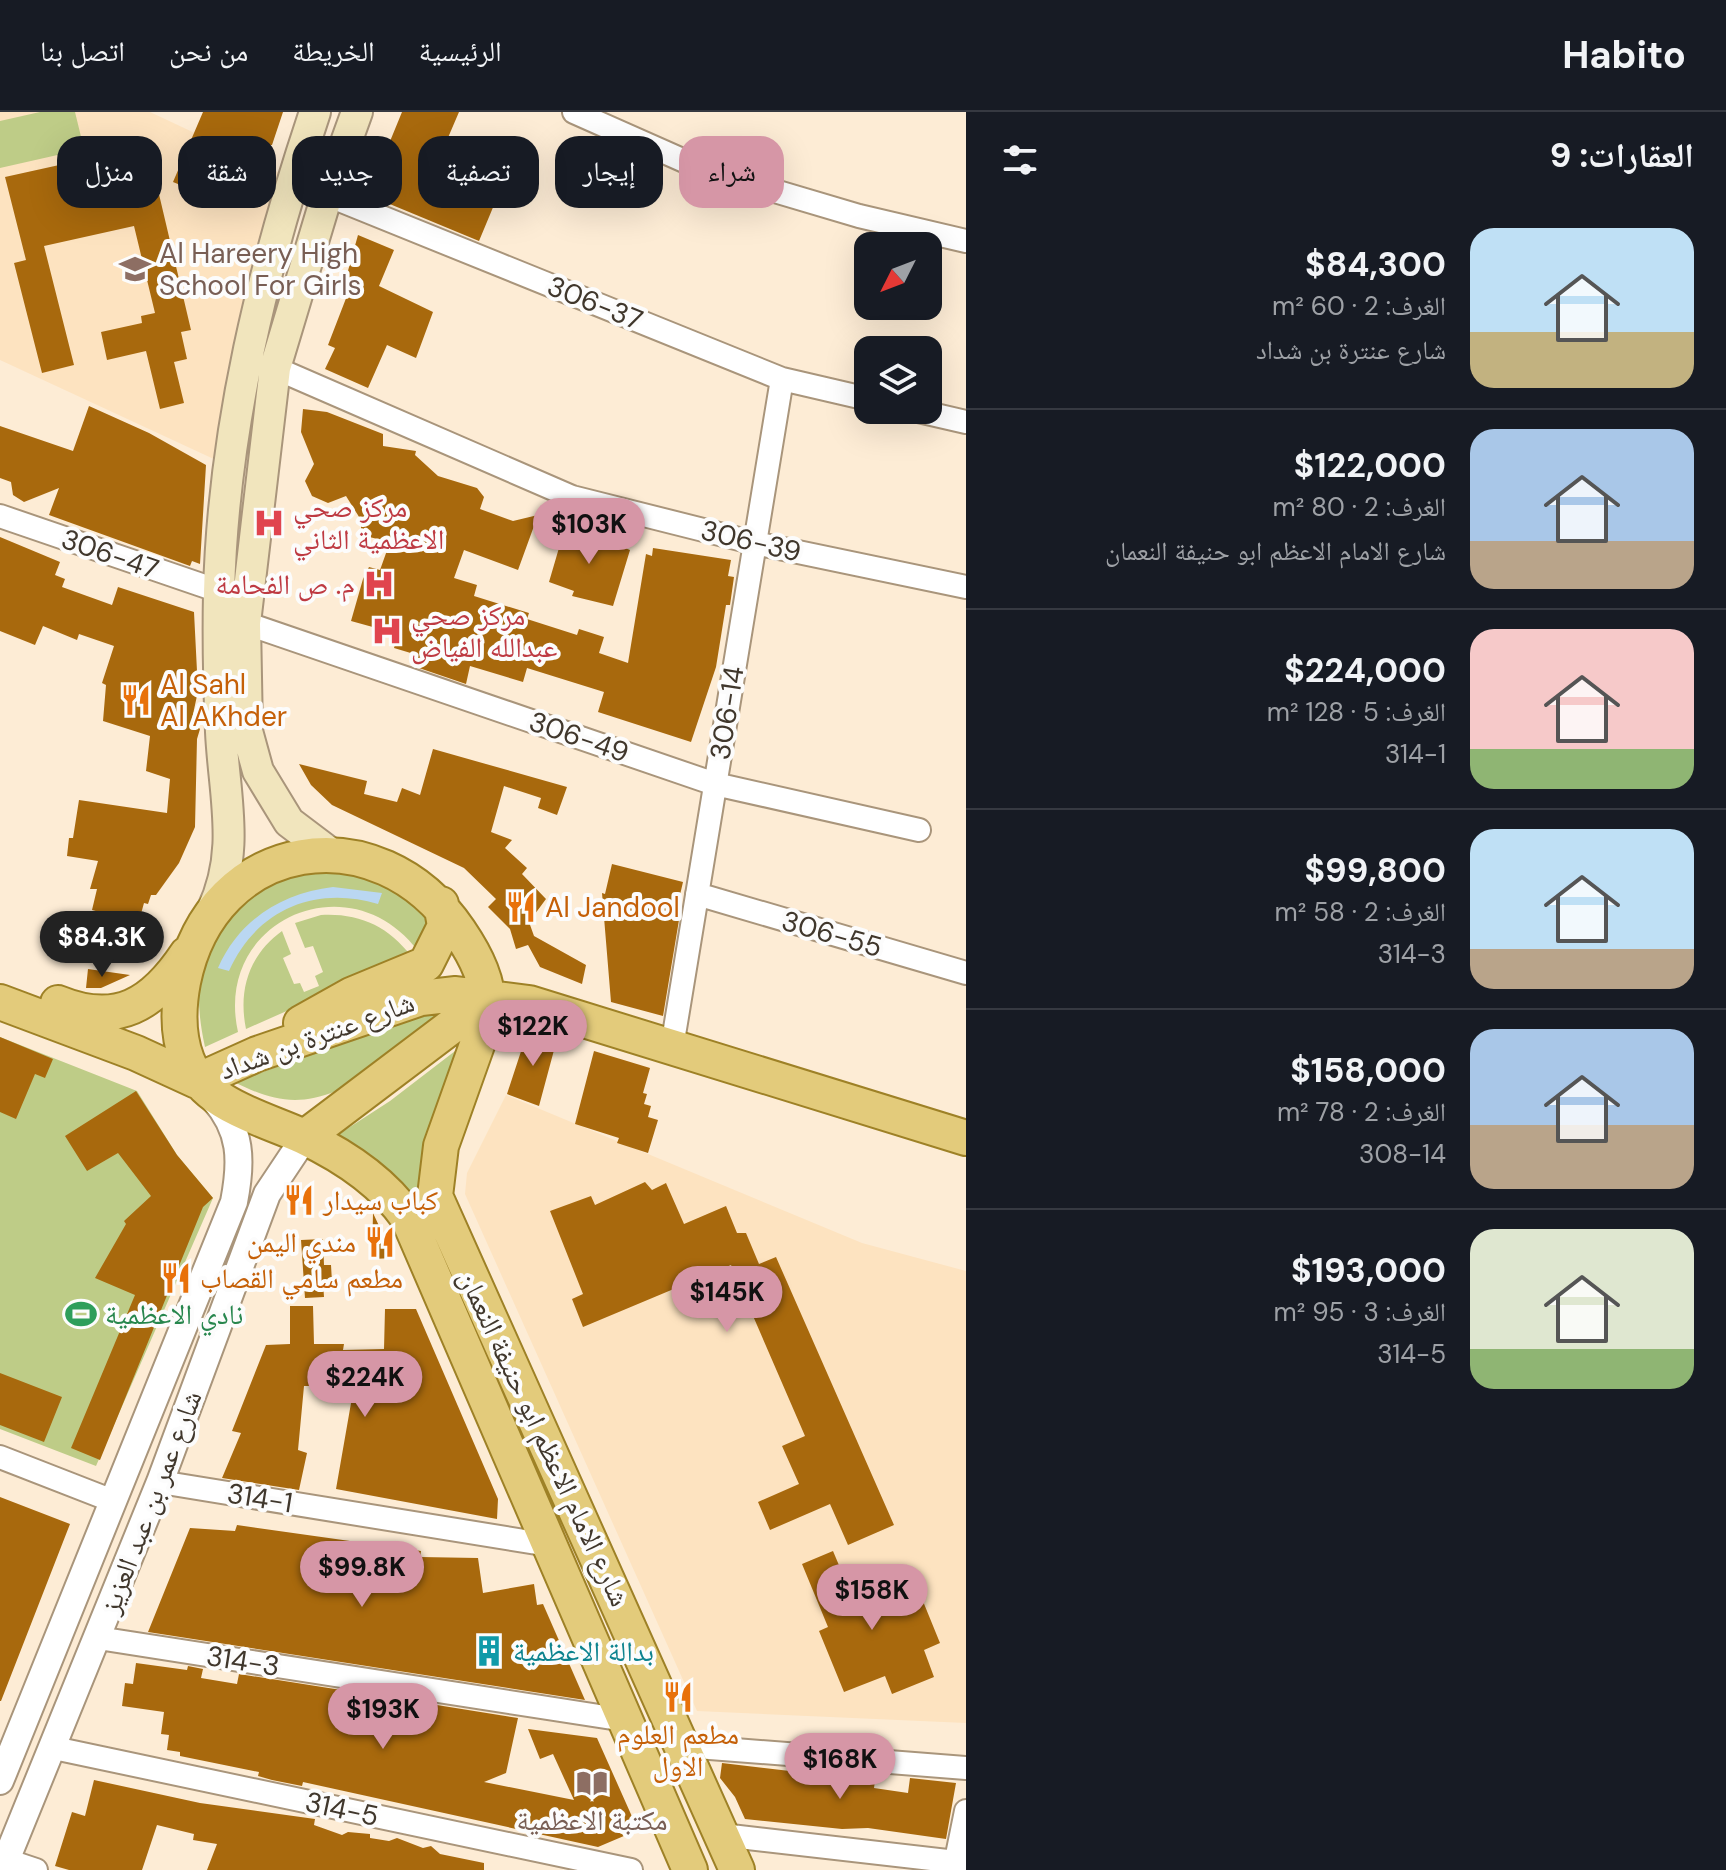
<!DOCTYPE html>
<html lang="ar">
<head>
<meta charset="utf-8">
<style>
  body { margin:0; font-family:"DM Sans","Noto Naskh Arabic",sans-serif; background:#20242c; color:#f1f3f6; direction:rtl; height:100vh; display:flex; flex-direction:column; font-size:30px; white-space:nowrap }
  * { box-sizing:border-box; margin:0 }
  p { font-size:26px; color:#9ea1a6 }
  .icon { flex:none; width:44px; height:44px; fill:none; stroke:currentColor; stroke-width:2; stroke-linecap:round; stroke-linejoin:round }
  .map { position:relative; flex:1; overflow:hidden; direction:ltr }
  .drawer { display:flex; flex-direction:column; background:#171b24; width:760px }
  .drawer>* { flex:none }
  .hud { position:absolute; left:24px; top:24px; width:760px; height:72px; direction:rtl; display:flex; gap:16px }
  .needle { width:52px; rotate:228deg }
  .fabs { position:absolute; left:854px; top:120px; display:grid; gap:16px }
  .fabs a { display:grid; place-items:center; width:88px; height:88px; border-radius:16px; background:#171b24; box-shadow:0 8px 32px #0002; font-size:40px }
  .price { position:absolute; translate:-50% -68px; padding:0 18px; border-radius:28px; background:#d696a6; color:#111; font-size:26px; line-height:52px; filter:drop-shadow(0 2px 4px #0008) }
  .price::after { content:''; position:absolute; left:50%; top:48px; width:24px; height:18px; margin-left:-12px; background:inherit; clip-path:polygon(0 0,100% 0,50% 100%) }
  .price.selected { background:#222; color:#fff }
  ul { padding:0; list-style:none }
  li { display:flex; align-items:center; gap:24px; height:200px; padding:0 32px }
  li+li { border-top:2px solid #363941 }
  li span { display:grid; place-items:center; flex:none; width:224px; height:160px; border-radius:24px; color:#555 }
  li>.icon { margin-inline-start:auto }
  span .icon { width:96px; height:96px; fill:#fffc; stroke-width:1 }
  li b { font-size:34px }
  h2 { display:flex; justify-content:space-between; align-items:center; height:96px; padding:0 32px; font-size:34px }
  .tag { padding:0 28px; border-radius:24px; background:#171b24; box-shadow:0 8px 32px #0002; font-size:28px; line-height:72px }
  .tag.selected { background:#d696a6; color:#111 }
  header { display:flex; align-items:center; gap:48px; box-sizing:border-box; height:112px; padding:0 40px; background:#171b24; border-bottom:2px solid #363941 }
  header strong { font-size:38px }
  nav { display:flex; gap:44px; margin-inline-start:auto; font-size:28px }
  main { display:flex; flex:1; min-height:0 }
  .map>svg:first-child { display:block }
</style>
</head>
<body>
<header>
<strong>Habito</strong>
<nav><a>الرئيسية</a><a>الخريطة</a><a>من نحن</a><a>اتصل بنا</a></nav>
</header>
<main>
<section class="drawer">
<h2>العقارات: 9<svg class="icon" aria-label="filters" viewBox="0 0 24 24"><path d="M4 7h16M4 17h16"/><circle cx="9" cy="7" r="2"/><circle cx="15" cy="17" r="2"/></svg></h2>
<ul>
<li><span style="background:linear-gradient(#bfe0f5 65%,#c2b280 0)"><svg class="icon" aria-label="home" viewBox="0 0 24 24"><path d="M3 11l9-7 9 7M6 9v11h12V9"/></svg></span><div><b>$84,300</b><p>الغرف: 2 · 60 m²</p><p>شارع عنترة بن شداد</p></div></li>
<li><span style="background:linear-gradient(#a9c7e8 70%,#b9a48a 0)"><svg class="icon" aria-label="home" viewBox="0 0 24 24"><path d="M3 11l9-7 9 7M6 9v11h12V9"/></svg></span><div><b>$122,000</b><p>الغرف: 2 · 80 m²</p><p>شارع الامام الاعظم ابو حنيفة النعمان</p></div></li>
<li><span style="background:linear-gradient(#f6c9c9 75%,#8fb573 0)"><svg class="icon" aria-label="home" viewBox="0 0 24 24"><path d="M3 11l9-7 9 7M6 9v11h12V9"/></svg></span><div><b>$224,000</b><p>الغرف: 5 · 128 m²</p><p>314-1</p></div></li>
<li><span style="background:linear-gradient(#bfe0f5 75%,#b9a48a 0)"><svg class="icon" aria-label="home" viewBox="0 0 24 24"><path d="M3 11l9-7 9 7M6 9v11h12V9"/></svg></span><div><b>$99,800</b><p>الغرف: 2 · 58 m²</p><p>314-3</p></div></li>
<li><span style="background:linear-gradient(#a9c7e8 60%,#b9a48a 0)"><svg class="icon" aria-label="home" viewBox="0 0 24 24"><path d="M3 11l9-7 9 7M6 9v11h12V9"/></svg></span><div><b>$158,000</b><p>الغرف: 2 · 78 m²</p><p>308-14</p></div></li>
<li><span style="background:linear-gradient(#dfe7d0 75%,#8fb573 0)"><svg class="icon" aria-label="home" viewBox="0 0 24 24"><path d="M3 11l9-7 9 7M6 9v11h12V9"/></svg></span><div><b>$193,000</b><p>الغرف: 3 · 95 m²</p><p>314-5</p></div></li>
</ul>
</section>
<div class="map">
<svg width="966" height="1758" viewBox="0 0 966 1758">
  <rect width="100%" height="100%" fill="#fdecd5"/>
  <path fill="#fde3c0" d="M0 0H150L293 67 231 355 0 248Z
    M506 983 862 1131 966 1159V1611L697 1599 465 1082 467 1061Z"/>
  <path fill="#becc87" d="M40 0H75L84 37 0 56V9Z
    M361 755 438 803 418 839C350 748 213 808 238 920L205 935C190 867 200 814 262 776 272 770 283 760 294 757 314 752 341 755 361 755Z
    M321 803C359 801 388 814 411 844L246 917C238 878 249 843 282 819L291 842 283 846 294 872 300 871 304 880 319 874 315 864 323 860 313 834 305 836 295 811Z
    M430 901 441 902 336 979C297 995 270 988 234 970Z
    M0 925 137 979 177 1043 213 1086 96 1354 0 1317Z
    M459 936 422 1095 418 1097C395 1062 373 1042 336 1024L390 989Z"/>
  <path fill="#bad7f2" d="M333 775 382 781 378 792C315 773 256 798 229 859L218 856C239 808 282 781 333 775Z"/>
  <path fill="#a8690d" d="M203 0H283L272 33H265L229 65 239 69 229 93 173 70Z
    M402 0H459L441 42 504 69 479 129 368 83Z
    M100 44 107 72 154 61 191 218 181 220 187 247 174 250 184 291 160 297 146 239 107 248 101 220 142 211 141 204 155 201 134 114 44 134 74 253 42 261 14 151 26 148 5 65Z
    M358 123 394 138 379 174 433 200 416 246 387 233 368 276 325 257 335 236 328 233 350 176 344 173Z
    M89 294 149 321 206 353 200 452 192 449 190 454 49 403 59 376 24 390 13 383 11 370 0 366V314L73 339Z
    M303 297 327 300 383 322V334L416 339 415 343 438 364 477 376 484 385 480 397 513 409 538 403 518 458 464 438 454 466 477 473 474 484 529 501 527 507 577 523 579 517 604 525 599 541 628 551 646 442 652 444 653 436 731 448 728 464 734 465 730 493H726L716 555 691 630 598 600 604 580 527 556 523 570 470 554 466 572 419 556 414 542 394 536 398 522 351 509 363 467 369 455 380 458 390 430 361 423V408L346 384 328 391 312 384 305 369 314 352 301 320Z
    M566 412 630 438 613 494 572 484 574 479 549 470Z
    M0 425 60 450 55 463 65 467 62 475 112 493 118 475 194 500 198 579 192 607 199 609 197 614 200 617 197 627 195 715 179 751 156 783H151L148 792 144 791 132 834 118 827 122 806 92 798 97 777H90L98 749 67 744 69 726H73L79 688 167 701 170 667 146 659 150 624 103 609 106 573 102 571 114 534 79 522 77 528 43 514 35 533 0 519Z
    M433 637 567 675 557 703 538 696 541 686 504 674 491 720 512 728 505 736 527 756 522 762 546 787 529 810 534 824 586 853 582 872 540 855 528 833 516 837 510 817 488 795 496 787 464 756 332 693 311 673 299 652 367 669 364 682 397 690 402 676 420 683Z
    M612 752 683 770 676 800 680 802 663 904 611 890 602 781 605 782Z
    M88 857 130 863 101 876H86Z
    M528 918 557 927 539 994 507 982Z
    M0 925 53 947 45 966 35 962 16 1007 0 1000Z
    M594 939 650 956 643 981 647 982 644 992 651 994 648 1005 658 1008 648 1041 617 1031 619 1026 575 1012Z
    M136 979 177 1043 213 1086 203 1095 100 1348 71 1336 135 1183 95 1166 126 1112 124 1109 151 1084 118 1041 87 1059 65 1024Z
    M645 1070 652 1078 666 1071 684 1112 726 1094 737 1121H746L759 1152 776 1145 894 1413 848 1433 830 1392 770 1418 758 1390 799 1372 782 1334 805 1324 731 1153 583 1215 572 1187 583 1182 550 1099 591 1084 595 1093Z
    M373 1101 394 1146 372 1147Z
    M323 1127 324 1153H331L332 1170H323L324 1185 305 1186 301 1128Z
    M290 1194H313L314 1232H344L343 1238 384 1237 385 1197H416L498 1387 497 1407 336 1377 354 1274H304L298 1338 307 1341 299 1378 222 1366 241 1321 232 1319 266 1233 290 1232Z
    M0 1261 62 1285 44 1330 0 1313Z
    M0 1385 70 1412 1 1589H0Z
    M237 1413 421 1439 420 1445 478 1446 483 1481 534 1472 537 1493 543 1492 585 1588 148 1520 190 1416 235 1419Z
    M833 1439 859 1501 918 1477 940 1531 924 1538 934 1565 892 1582 885 1564 844 1580 819 1519 828 1515 802 1452Z
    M136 1551 187 1558 188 1554 203 1557 201 1566 237 1572 239 1562 354 1580 353 1590 409 1604 412 1589 518 1606 506 1661 484 1670 574 1688 553 1642 540 1647 528 1617 597 1626 638 1718 598 1735 303 1670 302 1674 272 1668 258 1664 259 1660 180 1644V1640L167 1638 169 1623 161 1622 164 1600 122 1594 125 1571 133 1572Z
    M722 1651 875 1669 874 1676 908 1681 910 1666 956 1671 946 1727 868 1716 842 1717 745 1707 735 1685 720 1666Z
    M94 1668 200 1691 315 1707 314 1713 342 1723 348 1720 370 1722V1726L389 1729 397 1726 423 1736 431 1734 440 1742 484 1751V1758H207L217 1732 193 1728 194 1722 157 1713 142 1758H69L55 1754 72 1700 85 1704Z"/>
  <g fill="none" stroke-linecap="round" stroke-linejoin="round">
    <defs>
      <path id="minor" d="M574 0 707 59 859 104 966 129
        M327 83 782 267 868 287
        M275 256 572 385 755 431 966 475
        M914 298 966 310
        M0 404 219 479
        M245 511 715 672 919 718
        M697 782 966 861
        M672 935 782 267
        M0 1345 113 1389
        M160 1370 549 1433
        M98 1526 625 1608
        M684 1634 966 1656
        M54 1636 631 1758
        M722 1723 966 1751
        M6 1748 36 1758
        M954 1758 966 1699"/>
      <path id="tertiary" d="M0 1669 234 1090C242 1049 242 1018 213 986
        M2 1758 160 1370 267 1082 305 1025"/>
      <path id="secondary" d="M334 744 289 710 258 659 247 619 245 511 275 256 327 83 357 0
        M212 799C241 739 224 684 221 620 219 574 218 527 219 481 223 317 263 155 315 0"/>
      <path id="primary" d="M0 890 136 941 197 969 257 942 421 886 456 882 529 891 966 1026
        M58 891C117 915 153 893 187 842
        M301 911 351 883 426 852 445 814 441 792
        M305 1025 489 886
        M690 1758 408 1106C383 1070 344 1044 304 1025 263 1006 205 994 187 948 177 922 178 896 183 870 212 725 378 699 459 819 476 844 490 871 488 902L441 1034 435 1084 737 1758"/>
    </defs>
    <use href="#minor" stroke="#a9957b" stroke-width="26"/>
    <use href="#tertiary" stroke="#a9957b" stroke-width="30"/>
    <use href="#secondary" stroke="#a9957b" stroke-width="34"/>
    <use href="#primary" stroke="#9e8126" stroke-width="38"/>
    <use href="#minor" stroke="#fff" stroke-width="22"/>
    <use href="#tertiary" stroke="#fff" stroke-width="26"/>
    <use href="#secondary" stroke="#f1e5bd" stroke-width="30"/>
    <use href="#primary" stroke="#e3cb7b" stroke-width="34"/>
  </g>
  <defs>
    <symbol id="school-bare" viewBox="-9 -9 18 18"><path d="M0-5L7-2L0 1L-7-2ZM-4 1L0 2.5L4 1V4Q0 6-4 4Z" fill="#8d6e63" stroke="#fcfcfc" stroke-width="2.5" paint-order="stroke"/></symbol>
    <symbol id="hospital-bare" viewBox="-9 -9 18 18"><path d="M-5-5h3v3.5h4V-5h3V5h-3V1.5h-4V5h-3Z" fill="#e0444e" stroke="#fcfcfc" stroke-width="2.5" paint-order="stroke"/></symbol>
    <symbol id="restaurant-bare" viewBox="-9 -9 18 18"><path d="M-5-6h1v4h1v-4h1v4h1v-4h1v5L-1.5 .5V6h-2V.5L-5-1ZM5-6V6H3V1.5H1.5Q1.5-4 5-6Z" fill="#e8710a" stroke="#fcfcfc" stroke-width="2.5" paint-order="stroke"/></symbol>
    <symbol id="stadium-bare" viewBox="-9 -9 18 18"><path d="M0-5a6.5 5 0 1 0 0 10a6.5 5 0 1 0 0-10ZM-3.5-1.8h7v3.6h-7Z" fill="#2e9e5b" stroke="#fcfcfc" stroke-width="2.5" paint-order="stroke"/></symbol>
    <symbol id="building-bare" viewBox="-9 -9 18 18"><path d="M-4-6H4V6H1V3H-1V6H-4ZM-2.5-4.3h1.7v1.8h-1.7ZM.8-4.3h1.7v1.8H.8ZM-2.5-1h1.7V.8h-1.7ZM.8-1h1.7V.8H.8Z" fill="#0f9aa8" stroke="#fcfcfc" stroke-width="2.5" paint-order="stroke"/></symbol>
    <symbol id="library-bare" viewBox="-9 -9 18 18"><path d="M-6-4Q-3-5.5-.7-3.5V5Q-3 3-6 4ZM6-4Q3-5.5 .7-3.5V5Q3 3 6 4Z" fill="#8d6e63" stroke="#fcfcfc" stroke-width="2.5" paint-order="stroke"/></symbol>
  </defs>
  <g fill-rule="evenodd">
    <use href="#school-bare" x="113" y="135" width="44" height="44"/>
    <use href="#hospital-bare" x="247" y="389" width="44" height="44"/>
    <use href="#hospital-bare" x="357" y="450" width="44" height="44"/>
    <use href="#hospital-bare" x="365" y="497" width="44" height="44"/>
    <use href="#restaurant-bare" x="114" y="566" width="44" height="44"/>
    <use href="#restaurant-bare" x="499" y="773" width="44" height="44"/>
    <use href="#restaurant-bare" x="277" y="1066" width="44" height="44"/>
    <use href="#restaurant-bare" x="358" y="1108" width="44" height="44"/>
    <use href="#restaurant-bare" x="154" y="1144" width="44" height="44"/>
    <use href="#stadium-bare" x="59" y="1180" width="44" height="44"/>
    <use href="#building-bare" x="467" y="1517" width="44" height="44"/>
    <use href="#restaurant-bare" x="656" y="1563" width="44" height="44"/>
    <use href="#library-bare" x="570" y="1649" width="44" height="44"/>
  </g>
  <g text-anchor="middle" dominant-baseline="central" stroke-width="8" stroke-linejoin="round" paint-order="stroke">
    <g font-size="28" fill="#785e54" stroke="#fcfcfc" text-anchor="start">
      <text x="159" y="141">Al Hareery High<tspan x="159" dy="32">School For Girls</tspan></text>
      <text x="592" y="1708" text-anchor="middle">مكتبة الاعظمية</text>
    </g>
    <g font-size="28" fill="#40372c" stroke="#fcfcfc">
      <text transform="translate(595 191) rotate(22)">306-37</text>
      <text transform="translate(751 429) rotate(13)">306-39</text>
      <text transform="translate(110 442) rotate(19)">306-47</text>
      <text transform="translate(727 601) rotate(-81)">306-14</text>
      <text transform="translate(579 625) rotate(19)">306-49</text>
      <text transform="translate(832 822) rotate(16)">306-55</text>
      <text transform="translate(317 924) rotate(-20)">شارع عنترة بن شداد</text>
      <text transform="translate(544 1326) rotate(65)">شارع الامام الاعظم ابو حنيفة النعمان</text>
      <text transform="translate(260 1386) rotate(9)">314-1</text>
      <text transform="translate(151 1390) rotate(-69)">شارع عمر بن عبد العزيز</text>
      <text transform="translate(243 1549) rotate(9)">314-3</text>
      <text transform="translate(342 1697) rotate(12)">314-5</text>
    </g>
    <g font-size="28" fill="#be3a42" stroke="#fcfcfc" text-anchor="start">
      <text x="293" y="395">مركز صحي<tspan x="293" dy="32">الاعظمية الثاني</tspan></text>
      <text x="355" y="472" text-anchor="end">م. ص الفحامة</text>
      <text x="411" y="503">مركز صحي<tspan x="411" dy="32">عبدالله الفياض</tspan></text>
    </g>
    <g font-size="28" fill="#c56008" stroke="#fcfcfc" text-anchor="start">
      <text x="160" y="572">Al Sahl<tspan x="160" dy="32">Al AKhder</tspan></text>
      <text x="545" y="795">Al Jandool</text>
      <text x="323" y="1088">كباب سيدار</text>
      <text x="356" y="1130" text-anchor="end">مندي اليمن</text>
      <text x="200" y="1166">مطعم سامي القصاب</text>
      <text x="678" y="1622" text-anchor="middle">مطعم العلوم<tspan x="678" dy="32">الاول</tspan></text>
    </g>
    <g font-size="28" fill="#27864d" stroke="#fcfcfc" text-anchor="start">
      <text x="105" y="1202">نادي الاعظمية</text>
    </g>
    <g font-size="28" fill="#0d838f" stroke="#fcfcfc" text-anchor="start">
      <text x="513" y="1539">بدالة الاعظمية</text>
    </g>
  </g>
</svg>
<div class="fabs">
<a><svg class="needle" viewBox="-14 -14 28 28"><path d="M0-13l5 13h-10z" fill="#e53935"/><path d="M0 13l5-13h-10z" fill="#9ea1a6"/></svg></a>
<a><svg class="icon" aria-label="layers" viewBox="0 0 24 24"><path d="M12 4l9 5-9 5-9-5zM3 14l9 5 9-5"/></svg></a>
</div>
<b class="price" style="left:589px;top:454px">$103K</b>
<b class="price selected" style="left:102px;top:867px">$84.3K</b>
<b class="price" style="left:533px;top:956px">$122K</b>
<b class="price" style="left:727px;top:1222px">$145K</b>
<b class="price" style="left:365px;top:1307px">$224K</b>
<b class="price" style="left:362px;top:1497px">$99.8K</b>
<b class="price" style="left:872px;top:1520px">$158K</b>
<b class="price" style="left:383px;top:1639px">$193K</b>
<b class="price" style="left:840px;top:1689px">$168K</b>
<div class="hud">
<a class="tag selected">شراء</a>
<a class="tag">إيجار</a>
<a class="tag">تصفية</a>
<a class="tag">جديد</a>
<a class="tag">شقة</a>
<a class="tag">منزل</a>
</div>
</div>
</main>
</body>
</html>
